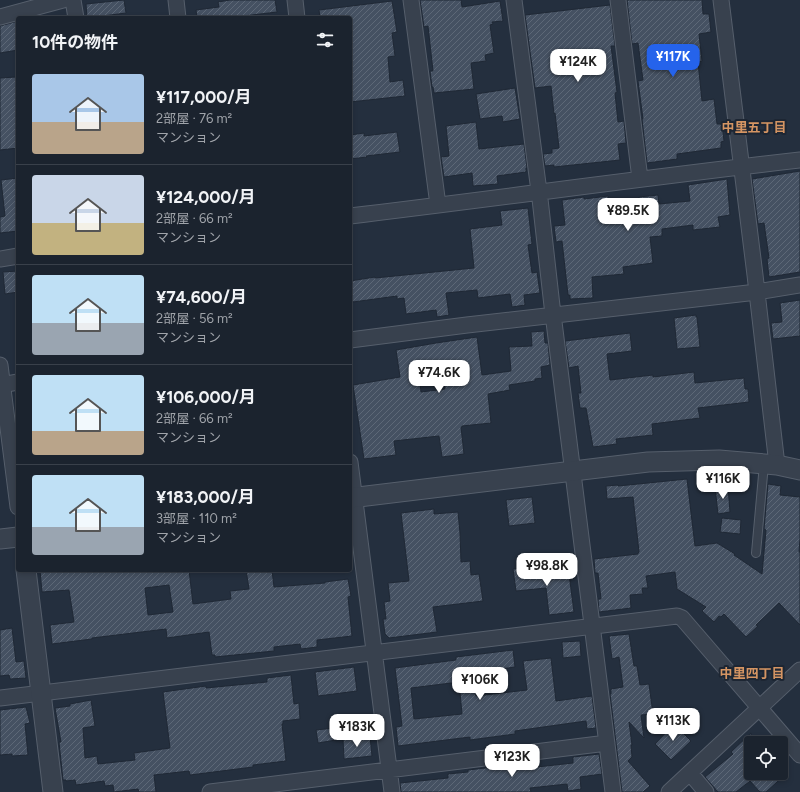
<!DOCTYPE html>
<html lang="ja">
<head>
<meta charset="utf-8">
<style>
  body { margin:0; font-family:Figtree,"Noto Sans JP",sans-serif; background:#242b36; color:#f1f3f6; height:100vh; display:flex; flex-direction:column; font-size:15px; white-space:nowrap }
  * { box-sizing:border-box; margin:0 }
  p { font-size:13px; color:#a0a4aa }
  .icon { flex:none; width:22px; height:22px; fill:none; stroke:currentColor; stroke-width:2; stroke-linecap:round; stroke-linejoin:round }
  .map { position:relative; flex:1; overflow:hidden }
  .panel { position:absolute; left:16px; top:16px; width:336px; height:556px; display:flex; flex-direction:column; background:#1b232e; border-radius:4px; box-shadow:0 2px 6px #0003,0 0 0 1px #39404a }
  .panel>* { flex:none }
  .tools { position:absolute; left:744px; top:736px; display:grid; gap:8px }
  .tools a { display:grid; place-items:center; width:44px; height:44px; border-radius:4px; background:#1b232e; box-shadow:0 2px 6px #0003,0 0 0 1px #39404a; font-size:20px }
  .price { position:absolute; translate:-50% -34px; padding:0 9px; border-radius:8px; background:#fff; color:#222; font-size:13px; line-height:26px; filter:drop-shadow(0 1px 2px #0008) }
  .price::after { content:''; position:absolute; left:50%; top:24px; width:12px; height:9px; margin-left:-6px; background:inherit; clip-path:polygon(0 0,100% 0,50% 100%) }
  .price.active { background:#2563eb; color:#fff }
  ul { padding:0; list-style:none }
  li { display:flex; align-items:center; gap:12px; height:100px; padding:0 16px }
  li+li { border-top:1px solid #39404a }
  li span { display:grid; place-items:center; flex:none; width:112px; height:80px; border-radius:4px; color:#555 }
  li>.icon { margin-inline-start:auto }
  span .icon { width:48px; height:48px; fill:#fffc; stroke-width:1 }
  li b { font-size:17px }
  h2 { display:flex; justify-content:space-between; align-items:center; height:48px; padding:0 16px; font-size:17px }
  .map>svg:first-child { display:block }
</style>
</head>
<body>
<div class="map">
<svg width="800" height="792" viewBox="0 0 800 792">
  <defs>
    <pattern id="building-hatch" width="6" height="6" patternUnits="userSpaceOnUse"><rect width="6" height="6" fill="#455162"/><path d="M-1 1l2-2M0 6l6-6M5 7l2-2" fill="none" stroke="#5d6877"/></pattern>
  </defs>
  <rect width="100%" height="100%" fill="#242f3e"/>
  <path fill="url(#building-hatch)" stroke="#1f2835" fill-rule="evenodd" d="M124 0 126 13 87 18 86 4Z
    M230 0H275L277 12 227 18H197L196 10 219 7 218 2Z
    M420 0H461L462 7 500 1 503 21 492 22 493 24 490 25 494 53 485 55 486 61 471 63 474 89 434 93 433 87H432L430 71H433L428 26 424 27Z
    M627 0H702L703 14H709L711 32 699 34 702 61 698 62 702 101 714 99 717 124H722L724 141 721 142V148L677 154V159L647 163 642 119H643L638 81 643 80 638 43 632 44Z
    M392 1 397 32 392 33 395 56 388 57 390 82 403 80 405 96 350 102V18H320L319 10Z
    M610 5 615 46H611L617 92 615 93 618 122 624 121 626 143 618 144 620 160 554 167V165L545 166 543 154 552 153V149L559 148 555 113 554 114 551 86 535 88 525 15Z
    M18 21V50L0 53V26Z
    M16 77 18 96V148L0 150V78Z
    M515 88 520 119 503 122 502 116 480 119 476 94Z
    M476 122 479 149 524 144 527 168H526V172L497 176 498 184 473 186 472 173 444 177 441 157 449 156 446 126Z
    M397 132 400 152 366 156 367 157 350 159V135L364 133V136Z
    M800 171V272L769 277 767 259 769 258 764 223 758 224 752 179Z
    M18 178V231L0 233V217L5 216 1 180Z
    M727 179 730 215 718 217 720 227 693 230V225L662 229V236L650 237 653 263 623 267 624 274 592 277 593 298 570 299V295H568L562 241 556 242 554 226 565 225 562 200 584 197V199L608 196 610 219 641 216 639 197 658 195 659 204 690 201 688 185Z
    M528 208 532 244 528 245 532 273 537 272 540 293 524 295 525 305 512 307 510 294 478 298 477 290 446 293 449 315 437 317 436 310 406 314 404 298 397 299V296L353 302 352 298 350 299V281L375 277V278L474 268 470 229 502 225 500 211Z
    M18 271V292L5 294 3 272Z
    M800 300V336L773 339 771 323 782 322 780 303Z
    M696 315V317H697L700 347 677 349 674 318Z
    M544 331 545 343H548L550 365 541 367 542 378 535 379V381L509 385 510 390 488 394 491 423 462 426V427H461L464 454 442 457 439 436 394 441 396 455 364 459 353 385 400 377 396 350 436 343 477 337 482 375 511 371 509 347 532 346 531 332ZM442 363 445 389 421 392 418 366Z
    M630 333 632 351 607 354 610 380 653 375V377L694 372 695 383 744 378 745 389H748L749 402 698 408 700 418 652 424 653 435 616 439 617 444 593 447 586 408H580L578 393H581L578 366 569 368 565 341Z
    M687 479 695 546 717 543 735 554 734 555 762 574 766 530 764 529 768 484 781 486 780 495 800 497V539L799 552H800V625L779 603 756 625 758 626 746 637 724 614 721 617 719 616 714 622 702 611 706 607 677 589 675 572 646 576 648 588H642L643 594 630 595 631 608 599 612 598 599H601L598 573H595L594 559 638 554V553L639 552 633 497 607 499 606 486 618 485V486L638 484Z
    M728 486 730 512 718 514 715 487Z
    M532 497 535 523 509 526 506 500Z
    M434 509V514L458 512 460 533 461 562 470 561 471 575 479 574 483 601 433 607 437 632 389 638 385 634 383 619H386L384 602 390 601 388 583 409 581 401 513Z
    M722 518 741 520 740 534 720 532Z
    M546 565 547 569H551L552 576 569 574 574 612 549 615 546 588 516 591 513 569Z
    M40 570H189L193 604 231 599 230 591 249 589 246 570H272L274 587 325 583V582L348 579 351 596 348 597 352 636 317 640V647L301 649 300 644 274 647V651L215 657V655H212L209 632 167 638 166 629 92 638V639L52 644 50 625 74 622 69 590 42 592ZM169 585 173 612 148 615 145 588Z
    M12 628 16 662 24 661 26 678 10 679 9 675 0 676V630Z
    M629 634 634 666H637L640 685 649 684 653 714 641 715 644 738 629 722 632 745H631L632 757 628 761 650 786 643 792H622L610 694H611V689L623 687 619 657 612 659 609 636Z
    M580 641 581 656 563 658 562 642Z
    M513 650 515 667 473 673 476 696 527 690 523 661 551 658 556 701 592 696 596 728 587 729 586 721 515 731V734L470 740V737L398 746 396 727 402 726 395 668 456 660V657ZM459 682 462 714 414 719 411 688Z
    M354 667 357 691 318 696 315 672Z
    M291 675 294 704 299 703 300 719 283 721V724H282L286 761 253 765V767L190 775 189 771 154 775 156 792H139L138 789 114 792 113 785 105 786 104 781 76 785 75 780 66 781V780H63L59 742H61L55 708 70 706V704L91 700 95 726 83 728 85 758 97 756 98 764 135 760 134 753 170 748 163 692 206 686V688L267 682V678Z
    M26 707 30 723 25 724 28 755 12 756V754L0 755V710Z
    M674 724 691 741 671 760 655 744Z
    M334 728 336 740 318 743 316 730Z
    M751 733V773H787L766 792H760L750 781 736 792H718L705 777 733 754 731 752Z
    M370 736 372 756 344 759 343 739Z
    M599 754 602 774 580 777 581 789 568 791 567 784 530 788 531 792H401L400 783 448 778V774L468 772V770L537 762V767L573 763V757Z"/>
  <g fill="none" stroke-linecap="round" stroke-linejoin="round">
    <defs>
      <path id="service" d="M756 553 764 464"/>
      <path id="minor" d="M73 0 76 18
        M176 0 178 18
        M295 0 297 18
        M411 0 438 205
        M514 0 540 199 552 306 613 792
        M618 0 640 179
        M721 0 755 275 777 465
        M0 17 63 0
        M350 216C500 198 650 177 800 160
        M0 259 18 256
        M350 340 467 325 757 292 800 285
        M0 365 18 507
        M0 385 18 382
        M350 462 392 792
        M0 698 677 616 682 618 800 755
        M690 773 706 792
        M210 792 607 743
        M669 792 800 670"/>
      <path id="tertiary" d="M350 498 648 462 719 460 777 465 800 470
        M0 539 18 537
        M26 570 53 792"/>
    </defs>
    <use href="#service" stroke="#565f6c" stroke-width="10"/>
    <use href="#minor" stroke="#565f6c" stroke-width="17"/>
    <use href="#tertiary" stroke="#565f6c" stroke-width="21"/>
    <use href="#service" stroke="#38414e" stroke-width="8"/>
    <use href="#minor" stroke="#38414e" stroke-width="15"/>
    <use href="#tertiary" stroke="#38414e" stroke-width="19"/>
  </g>
  <g text-anchor="middle" dominant-baseline="central" stroke-width="4" stroke-linejoin="round" paint-order="stroke">
    <g font-size="13" font-weight="bold" fill="#d59563" stroke="#1d2633">
      <text x="754" y="127">中里五丁目</text>
      <text x="752" y="673">中里四丁目</text>
    </g>
  </g>
</svg>
<div class="tools">
<a><svg class="icon" aria-label="locate" viewBox="0 0 24 24"><circle cx="12" cy="12" r="6"/><path d="M12 2v4M12 18v4M2 12h4M18 12h4"/></svg></a>
</div>
<b class="price active" style="left:673px;top:78px">¥117K</b>
<b class="price" style="left:578px;top:83px">¥124K</b>
<b class="price" style="left:628px;top:232px">¥89.5K</b>
<b class="price" style="left:439px;top:394px">¥74.6K</b>
<b class="price" style="left:723px;top:500px">¥116K</b>
<b class="price" style="left:547px;top:587px">¥98.8K</b>
<b class="price" style="left:480px;top:701px">¥106K</b>
<b class="price" style="left:673px;top:742px">¥113K</b>
<b class="price" style="left:357px;top:748px">¥183K</b>
<b class="price" style="left:512px;top:778px">¥123K</b>
<section class="panel">
<h2>10件の物件<svg class="icon" aria-label="filters" viewBox="0 0 24 24"><path d="M4 7h16M4 17h16"/><circle cx="9" cy="7" r="2"/><circle cx="15" cy="17" r="2"/></svg></h2>
<ul>
<li><span style="background:linear-gradient(#a9c7e8 60%,#b9a48a 0)"><svg class="icon" aria-label="home" viewBox="0 0 24 24"><path d="M3 11l9-7 9 7M6 9v11h12V9"/></svg></span><div><b>¥117,000/月</b><p>2部屋 · 76 m²</p><p>マンション</p></div></li>
<li><span style="background:linear-gradient(#c9d6e8 60%,#c2b280 0)"><svg class="icon" aria-label="home" viewBox="0 0 24 24"><path d="M3 11l9-7 9 7M6 9v11h12V9"/></svg></span><div><b>¥124,000/月</b><p>2部屋 · 66 m²</p><p>マンション</p></div></li>
<li><span style="background:linear-gradient(#bfe0f5 60%,#9aa5b1 0)"><svg class="icon" aria-label="home" viewBox="0 0 24 24"><path d="M3 11l9-7 9 7M6 9v11h12V9"/></svg></span><div><b>¥74,600/月</b><p>2部屋 · 56 m²</p><p>マンション</p></div></li>
<li><span style="background:linear-gradient(#bfe0f5 70%,#b9a48a 0)"><svg class="icon" aria-label="home" viewBox="0 0 24 24"><path d="M3 11l9-7 9 7M6 9v11h12V9"/></svg></span><div><b>¥106,000/月</b><p>2部屋 · 66 m²</p><p>マンション</p></div></li>
<li><span style="background:linear-gradient(#bfe0f5 65%,#9aa5b1 0)"><svg class="icon" aria-label="home" viewBox="0 0 24 24"><path d="M3 11l9-7 9 7M6 9v11h12V9"/></svg></span><div><b>¥183,000/月</b><p>3部屋 · 110 m²</p><p>マンション</p></div></li>
</ul>
</section>
</div>
</body>
</html>
